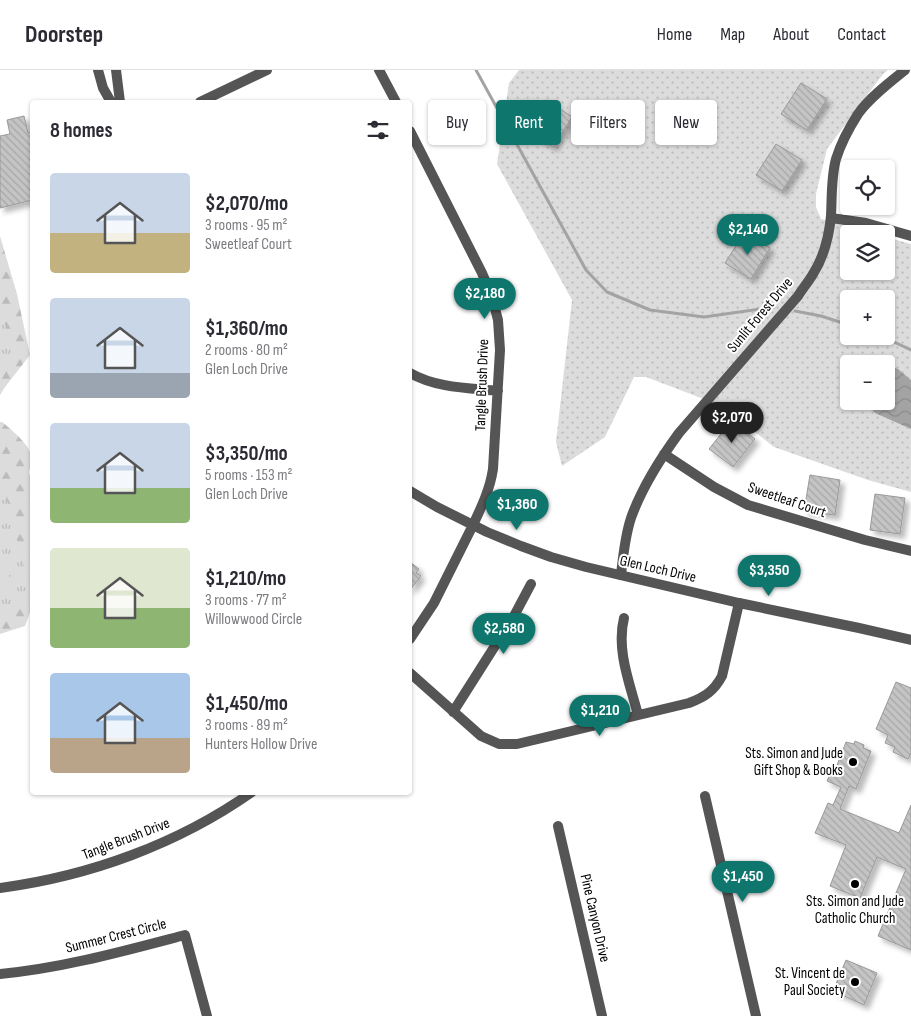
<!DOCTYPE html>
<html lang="en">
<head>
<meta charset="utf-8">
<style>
  body { margin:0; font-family:"Sofia Sans Condensed",sans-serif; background:#f2f2f3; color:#2b2b33; height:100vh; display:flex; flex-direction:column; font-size:19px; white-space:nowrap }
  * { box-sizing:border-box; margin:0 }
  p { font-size:16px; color:#7c7c81 }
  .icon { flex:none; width:28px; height:28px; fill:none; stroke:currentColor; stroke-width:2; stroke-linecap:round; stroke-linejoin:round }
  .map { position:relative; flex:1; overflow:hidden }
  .side { position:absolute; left:30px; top:30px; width:382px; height:695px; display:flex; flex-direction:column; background:#fff; border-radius:5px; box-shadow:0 1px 4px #0004 }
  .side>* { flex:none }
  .guide { position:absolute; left:428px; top:30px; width:408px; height:45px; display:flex; gap:10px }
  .buttons { position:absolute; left:840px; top:90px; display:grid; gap:10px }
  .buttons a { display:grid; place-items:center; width:55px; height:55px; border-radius:5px; background:#fff; box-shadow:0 1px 4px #0004; font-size:25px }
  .price { position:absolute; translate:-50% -42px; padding:0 11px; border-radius:18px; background:#0f766e; color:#fff; font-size:16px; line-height:32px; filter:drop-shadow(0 1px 2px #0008) }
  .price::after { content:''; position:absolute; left:50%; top:30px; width:15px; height:11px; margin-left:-8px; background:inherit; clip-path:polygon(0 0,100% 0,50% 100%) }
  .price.on { background:#222; color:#fff }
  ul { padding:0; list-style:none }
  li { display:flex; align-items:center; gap:15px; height:125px; padding:0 20px }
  li span { display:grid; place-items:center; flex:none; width:140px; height:100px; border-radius:5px; color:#555 }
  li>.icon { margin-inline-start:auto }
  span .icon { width:60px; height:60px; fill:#fffc; stroke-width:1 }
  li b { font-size:21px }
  h2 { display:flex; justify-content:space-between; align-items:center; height:60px; padding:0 20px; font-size:21px }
  .pill { padding:0 18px; border-radius:5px; background:#fff; box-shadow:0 1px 4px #0004; font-size:18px; line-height:45px }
  .pill.on { background:#0f766e; color:#fff }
  header { display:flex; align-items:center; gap:30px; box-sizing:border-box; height:70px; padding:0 25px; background:#fff; border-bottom:1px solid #e1e1e2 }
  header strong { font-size:24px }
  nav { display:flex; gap:28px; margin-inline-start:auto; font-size:18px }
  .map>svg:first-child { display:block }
</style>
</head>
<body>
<header>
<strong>Doorstep</strong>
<nav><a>Home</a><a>Map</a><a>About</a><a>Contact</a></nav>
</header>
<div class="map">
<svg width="911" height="946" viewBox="0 0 911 946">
  <defs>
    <pattern id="grass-dots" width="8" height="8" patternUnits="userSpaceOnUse" patternTransform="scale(1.25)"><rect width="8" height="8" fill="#dcdcdc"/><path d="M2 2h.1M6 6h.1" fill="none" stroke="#bbb" stroke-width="1.8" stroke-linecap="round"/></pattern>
    <pattern id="forest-firs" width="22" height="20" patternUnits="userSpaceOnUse" patternTransform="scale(1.25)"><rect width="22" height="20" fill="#dcdcdc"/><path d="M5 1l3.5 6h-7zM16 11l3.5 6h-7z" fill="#bbb"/></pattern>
    <pattern id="park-tufts" width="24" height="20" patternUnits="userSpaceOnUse" patternTransform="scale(1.25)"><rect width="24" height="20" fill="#dcdcdc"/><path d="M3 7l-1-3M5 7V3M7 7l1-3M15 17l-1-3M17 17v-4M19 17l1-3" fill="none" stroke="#bbb"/></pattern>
    <pattern id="water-waves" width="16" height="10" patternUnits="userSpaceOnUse" patternTransform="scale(1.25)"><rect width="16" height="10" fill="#a3a3a3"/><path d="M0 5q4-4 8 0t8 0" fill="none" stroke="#8b8b8b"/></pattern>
    <pattern id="building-back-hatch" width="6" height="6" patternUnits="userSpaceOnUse" patternTransform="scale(1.25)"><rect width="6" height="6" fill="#c4c4c4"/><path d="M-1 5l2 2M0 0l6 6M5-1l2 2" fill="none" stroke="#a7a7a7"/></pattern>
    <filter id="shadow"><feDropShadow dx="4.5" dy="4.5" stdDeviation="2.5" flood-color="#0004"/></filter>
  </defs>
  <rect width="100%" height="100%" fill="#fff"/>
  <path fill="url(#grass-dots)" fill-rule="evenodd" d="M519 0H888L883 4 827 79 816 124V137L821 149 872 164H849V201H886V167L911 174V422L868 410 774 377 722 336 646 307H634L605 367 562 396 556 372 572 230 497 94 509 13ZM849 229H886V266H849ZM849 294H886V331H849Z"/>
  <path fill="url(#forest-firs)" d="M0 166 17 224 30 285 5 317 0 325V335Z
    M0 352H2C12 360 31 376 32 388 33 394 29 398 29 403 30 407 32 411 32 415V537L25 556 0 564Z"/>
  <path fill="url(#park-tufts)" d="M0 238 17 293 0 296Z
    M0 402 31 527 0 536Z"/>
  <path fill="#dcdcdc" d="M0 472 13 520 9 526 0 529Z"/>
  <path fill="url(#water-waves)" d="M850 287C858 288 865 292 873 294H849V304C842 301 843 297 844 290Z
    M886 295 898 299 911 310V359L875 343 866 333 865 331H886Z"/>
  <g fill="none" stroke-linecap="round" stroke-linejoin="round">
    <path stroke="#a3a3a3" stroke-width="3" d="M476 0 586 200 607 222 650 240 704 247 774 237
      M795 241 821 246 849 255
      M881 266 911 280"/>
  </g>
  <path fill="url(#building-back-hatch)" stroke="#999" filter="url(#shadow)" d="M801 13 827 29 807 60 781 44Z
    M546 30 572 47 553 77 527 61Z
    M24 46 28 63 32 61V124H31L32 130 0 138V66L10 64 7 50Z
    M776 74 802 90 782 121 756 105Z
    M745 162 770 178 751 209 725 193Z
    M732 350 755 369 733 397 709 379Z
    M810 405 840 410 835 445 804 441Z
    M875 424 905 428 900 464 870 460Z
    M410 492 419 499 416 503 421 506 410 520Z
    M896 612 911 618V683L908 689 893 682 895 677 885 673 888 665 876 659Z
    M855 671 864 675 863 678 871 681 856 719 849 716 840 739 899 763 911 735V880L878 866 906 799 877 787 860 828 830 816 846 775 815 763 828 733 833 735 841 717 827 711 831 702 834 703 846 672 854 674Z
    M846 890 877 903 864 935 833 921Z"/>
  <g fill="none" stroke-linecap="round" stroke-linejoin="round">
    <path stroke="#555" stroke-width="10" d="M379 0 396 32
      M200 32 267 0
      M410 61 482 203 492 227 498 250 500 280 493 399C490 419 482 436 473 455
      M831 148 866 153 911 166
      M410 303C436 318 469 318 498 321
      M664 384 714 417 748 435 865 470 911 481
      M621 505C623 486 625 466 631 448 642 417 660 389 679 363L798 226C803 218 809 211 813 204 824 187 829 166 831 146 832 127 831 107 836 89 841 73 849 58 858 44 869 28 890 12 905 0
      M624 548C616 580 630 614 638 645
      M410 603 481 666 499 674H517L689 633C705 627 714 621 722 606L739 533
      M453 642 514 546 531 514
      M705 726 756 946
      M558 756 602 946
      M0 904C63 898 124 881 185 865L207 946"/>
    <path stroke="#555" stroke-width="10" d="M98 0 103 18 111 32
      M116 0 120 32
      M410 421 437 437 487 462 521 476 551 487 586 497 739 533 859 558 911 570
      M410 569 434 533 473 455
      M0 818C90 806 178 774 252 722"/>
  </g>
  <g fill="#000" stroke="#fff" stroke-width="2">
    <circle cx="853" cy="692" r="5"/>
    <circle cx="855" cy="814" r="5"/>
    <circle cx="855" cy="912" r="5"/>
  </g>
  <g text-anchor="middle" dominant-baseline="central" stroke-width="4" stroke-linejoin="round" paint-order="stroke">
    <g font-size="15" fill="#000" stroke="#fff">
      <text transform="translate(760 245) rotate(-50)">Sunlit Forest Drive</text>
      <text transform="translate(482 315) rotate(-88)">Tangle Brush Drive</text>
      <text transform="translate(787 430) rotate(19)">Sweetleaf Court</text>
      <text transform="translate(658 499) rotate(13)">Glen Loch Drive</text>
      <text transform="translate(126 769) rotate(-21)">Tangle Brush Drive</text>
      <text transform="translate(595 848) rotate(77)">Pine Canyon Drive</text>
      <text transform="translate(116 866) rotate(-14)">Summer Crest Circle</text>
    </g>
    <g font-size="15" fill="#000" stroke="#fff" text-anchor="end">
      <text x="843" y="683">Sts. Simon and Jude<tspan x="843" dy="17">Gift Shop &amp; Books</tspan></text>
      <text x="855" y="831" text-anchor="middle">Sts. Simon and Jude<tspan x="855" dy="17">Catholic Church</tspan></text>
      <text x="845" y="903">St. Vincent de<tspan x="845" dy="17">Paul Society</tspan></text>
    </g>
  </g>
</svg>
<div class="buttons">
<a><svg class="icon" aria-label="locate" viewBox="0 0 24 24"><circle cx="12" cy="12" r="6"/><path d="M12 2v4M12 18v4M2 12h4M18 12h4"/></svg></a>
<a><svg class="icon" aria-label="layers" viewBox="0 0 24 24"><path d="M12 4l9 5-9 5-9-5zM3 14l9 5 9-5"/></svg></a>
<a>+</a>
<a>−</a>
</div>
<b class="price" style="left:748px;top:186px">$2,140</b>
<b class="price" style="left:485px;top:250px">$2,180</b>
<b class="price on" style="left:732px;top:374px">$2,070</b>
<b class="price" style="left:517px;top:461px">$1,360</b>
<b class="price" style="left:769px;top:527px">$3,350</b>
<b class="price" style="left:504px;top:585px">$2,580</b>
<b class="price" style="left:600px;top:667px">$1,210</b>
<b class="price" style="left:743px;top:833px">$1,450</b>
<div class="guide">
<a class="pill">Buy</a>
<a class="pill on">Rent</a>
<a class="pill">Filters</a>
<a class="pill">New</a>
</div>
<section class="side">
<h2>8 homes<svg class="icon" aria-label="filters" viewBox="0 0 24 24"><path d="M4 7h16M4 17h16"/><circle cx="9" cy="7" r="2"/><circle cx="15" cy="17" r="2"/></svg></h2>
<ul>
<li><span style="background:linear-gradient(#c9d6e8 60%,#c2b280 0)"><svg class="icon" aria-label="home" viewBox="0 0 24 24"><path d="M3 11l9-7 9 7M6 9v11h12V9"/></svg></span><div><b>$2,070/mo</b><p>3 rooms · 95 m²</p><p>Sweetleaf Court</p></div></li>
<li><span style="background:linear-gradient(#c9d6e8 75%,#9aa5b1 0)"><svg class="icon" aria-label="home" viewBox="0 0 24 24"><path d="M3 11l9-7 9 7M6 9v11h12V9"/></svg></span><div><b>$1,360/mo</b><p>2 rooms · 80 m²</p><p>Glen Loch Drive</p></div></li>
<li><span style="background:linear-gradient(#c9d6e8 65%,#8fb573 0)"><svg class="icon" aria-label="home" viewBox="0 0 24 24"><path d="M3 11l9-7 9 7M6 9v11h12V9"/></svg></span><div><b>$3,350/mo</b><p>5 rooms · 153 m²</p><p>Glen Loch Drive</p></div></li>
<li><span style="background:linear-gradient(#dfe7d0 60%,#8fb573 0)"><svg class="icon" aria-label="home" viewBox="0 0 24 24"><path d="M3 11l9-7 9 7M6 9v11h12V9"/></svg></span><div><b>$1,210/mo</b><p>3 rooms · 77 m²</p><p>Willowwood Circle</p></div></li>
<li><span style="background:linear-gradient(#a9c7e8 65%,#b9a48a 0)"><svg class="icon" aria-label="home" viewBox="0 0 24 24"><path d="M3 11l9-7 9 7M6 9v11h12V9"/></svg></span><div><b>$1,450/mo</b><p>3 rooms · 89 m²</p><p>Hunters Hollow Drive</p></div></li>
</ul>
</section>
</div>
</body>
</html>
